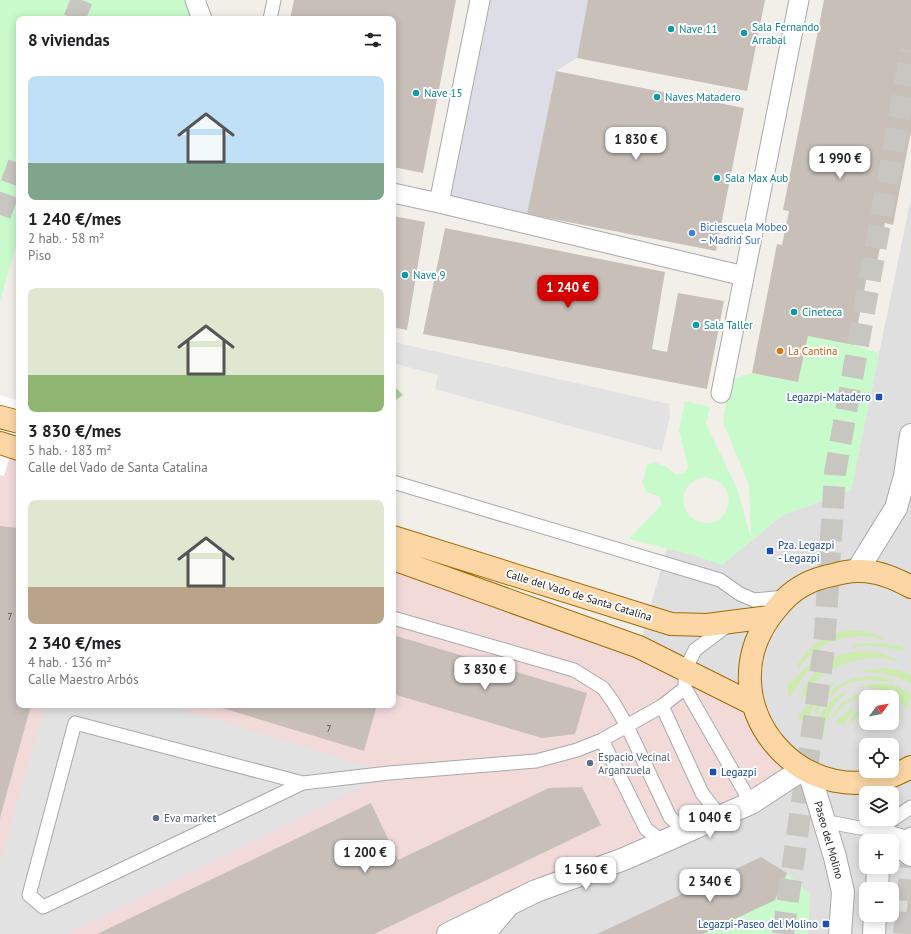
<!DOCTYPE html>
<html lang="es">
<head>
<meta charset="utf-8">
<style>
  body { margin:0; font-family:"PT Sans",sans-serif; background:#f6f6f6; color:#202124; height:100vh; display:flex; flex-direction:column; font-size:15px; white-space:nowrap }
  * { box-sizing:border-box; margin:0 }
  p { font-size:13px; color:#757577 }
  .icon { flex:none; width:22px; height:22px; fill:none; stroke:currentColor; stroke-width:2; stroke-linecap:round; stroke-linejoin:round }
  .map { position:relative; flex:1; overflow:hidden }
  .side { position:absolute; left:16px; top:16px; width:380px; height:692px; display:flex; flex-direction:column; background:#fff; border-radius:8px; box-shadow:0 2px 10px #0003 }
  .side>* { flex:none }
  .needle { width:26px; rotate:58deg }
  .buttons { position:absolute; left:859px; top:690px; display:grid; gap:8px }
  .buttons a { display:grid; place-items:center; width:40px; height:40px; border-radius:8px; background:#fff; box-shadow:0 2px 10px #0003; font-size:20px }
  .price { position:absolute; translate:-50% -34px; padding:0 9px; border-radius:8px; background:#fff; color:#222; font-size:13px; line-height:26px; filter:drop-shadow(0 1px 2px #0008) }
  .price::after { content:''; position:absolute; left:50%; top:24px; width:12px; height:9px; margin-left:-6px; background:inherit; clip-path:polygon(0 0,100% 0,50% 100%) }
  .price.active { background:#d40000; color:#fff }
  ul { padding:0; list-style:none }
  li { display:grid; align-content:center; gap:8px; height:212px; padding:0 12px }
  li span { display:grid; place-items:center; height:124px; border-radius:8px; color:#555 }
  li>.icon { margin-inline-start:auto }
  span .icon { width:72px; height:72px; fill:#fffc; stroke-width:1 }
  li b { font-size:17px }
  h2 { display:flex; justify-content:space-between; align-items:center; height:48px; padding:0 12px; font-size:17px }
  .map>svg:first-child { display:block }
</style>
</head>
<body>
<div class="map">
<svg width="911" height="934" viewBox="0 0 911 934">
  <rect width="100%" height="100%" fill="#f2efe9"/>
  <path fill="#e0dfdf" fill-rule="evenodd" d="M911 198V934H448L639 647 667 548 693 555 740 550 783 515 851 490ZM866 697H892V723H866ZM866 745H892V771H866ZM866 793H892V819H866ZM866 841H892V867H866ZM866 889H892V915H866Z"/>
  <path fill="#f2dad9" d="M0 453 19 459V705H393V559L753 704 803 769 448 934H0Z"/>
  <path fill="#cdebb0" d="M850 630 866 631 882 637 883 640C851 630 818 641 799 668L797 665C813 643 823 635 850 630Z
    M866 643H879L902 646 906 652C888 647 871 644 853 647L852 645Z
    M867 651 884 654 899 661V662C861 650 819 667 801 702 799 683 825 660 842 654 850 651 858 652 867 651Z
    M828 654V655L807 672 789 698 787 685 810 664Z
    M884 668 898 670 911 674V684C893 675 883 672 863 672L862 670Z
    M870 676 882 677 894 681V684C861 674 833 684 816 715L814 711C830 688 841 679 870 676Z
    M840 678 824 692 815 704 805 726 798 718C810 699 819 690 840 678Z
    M881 683 896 686 911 693 910 701 907 710C894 695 881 686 860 688V687Z
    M845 692 846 694C829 706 827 720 823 739L813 733C818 712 826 703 845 692Z
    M864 693 878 694 886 697C862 697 848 696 833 718L832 717C841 702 847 698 864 693Z
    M852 707 854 709 846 721 844 726 836 721Z
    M892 707 902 717 894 727 891 723H892Z
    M862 709H866V714L859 716 851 723 849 720 856 712Z"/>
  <path fill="#add19e" d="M393 385 403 395 393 402Z"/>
  <path fill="#c8facc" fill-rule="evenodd" d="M0 0H184L191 19H19V236L0 301Z
    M808 336 854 345 879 353 851 490 783 515 722 565 693 555 629 539 662 504 659 496 646 492 642 482 645 476 646 465 655 462 665 466 675 474 684 473 688 467 679 431 685 401 710 407 706 424 737 488 751 538 749 485 723 422 731 379 752 373 798 382ZM704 477C743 481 731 531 700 522 693 520 687 515 685 508 679 492 690 480 704 477Z
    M787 873 810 894 808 934H703L775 900Z"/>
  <path fill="#e2e2e2" d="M393 342 669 404 670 416 662 451 435 389 438 375 393 363Z
    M45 705H169L389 773 68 934H0V864Z"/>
  <path fill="#dddde8" d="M480 0H588L577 58 556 71 527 214 441 196Z"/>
  <path fill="#fff" d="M0 395 19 401V425L4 476 0 475Z"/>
  <path fill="#c7bfb8" d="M294 0H456L423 173 393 167V19H290Z
    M588 0H765L747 91 577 58Z
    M824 0H911V131L893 225 885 223 875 272 868 270 854 345 808 336 798 382 752 373 777 244 782 245 789 211 783 210Z
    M556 71 744 108 716 251 527 214Z
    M393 216 425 222 407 330 393 327Z
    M445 228 665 272 652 349 667 352 678 293 724 301 707 389 423 334Z
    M0 526 19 528V705H31L0 818Z
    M393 635 587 693 575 734 542 738 393 694Z
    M212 705H377L364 751Z
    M582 787 601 825 374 934H97L371 803 398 860 549 788Z
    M761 857 787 873 775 900 703 934H597Z
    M909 882H911V934H905Z"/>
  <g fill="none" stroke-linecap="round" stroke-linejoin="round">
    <path stroke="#c8c6c1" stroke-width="22" stroke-dasharray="22 11" stroke-linecap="butt" d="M74 19 82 0
      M0 215 19 163
      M783 934 824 649 835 473 911 51
      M904 934 911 864"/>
    <defs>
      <path id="service" d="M270 19 274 0
        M393 482 720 580 740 594 754 600 785 597
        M393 618 574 670 603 688 613 702 627 726 670 817 686 832
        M728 625 695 650 685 670V688L751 803
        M662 706 702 793 720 816
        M602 740 646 829 663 842
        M303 783 75 723 29 895 43 907 303 783 389 773 536 761 577 750 602 740 662 706 685 688
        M823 821 860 828 879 829 905 837 911 834
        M879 829 911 807"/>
      <path id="pedestrian" d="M195 0 202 19
        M393 193 439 203 744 276
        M439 203 480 0
        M721 393 799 0"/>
      <path id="minor" d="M879 829 911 855
        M484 934 509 904"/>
      <path id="tertiary" d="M857 571 896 508 905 476 911 435
        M809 772 835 857 843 892 840 934
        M878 819 879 841
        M877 889 878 867
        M448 934 536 891 624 859 751 803 803 769
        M874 934 875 915"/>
      <path id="primary" d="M0 417 19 422
        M0 443 19 449
        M393 537 671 624 707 625 769 617
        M393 559 639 647 753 704
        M911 587C895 578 875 570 857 571 849 571 840 573 833 575 810 579 791 590 777 608 698 699 806 828 911 767"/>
    </defs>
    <use href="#service" stroke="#a9a9a9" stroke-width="15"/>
    <use href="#pedestrian" stroke="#a9a9a9" stroke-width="21"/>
    <use href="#minor" stroke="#a9a9a9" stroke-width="24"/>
    <use href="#tertiary" stroke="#a9a9a9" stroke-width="24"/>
    <use href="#primary" stroke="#a06b00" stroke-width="24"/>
    <use href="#service" stroke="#fff" stroke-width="13"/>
    <use href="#pedestrian" stroke="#fff" stroke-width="19"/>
    <use href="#minor" stroke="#fff" stroke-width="22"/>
    <use href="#tertiary" stroke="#fff" stroke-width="22"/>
    <use href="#primary" stroke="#fcd6a4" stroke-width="22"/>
  </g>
  <g fill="#0f9aa8" stroke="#fff" stroke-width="1.5">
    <circle cx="671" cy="29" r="4"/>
    <circle cx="744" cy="33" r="4"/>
    <circle cx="416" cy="93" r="4"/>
    <circle cx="657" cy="97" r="4"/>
    <circle cx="717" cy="178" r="4"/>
    <circle cx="405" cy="275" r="4"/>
    <circle cx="794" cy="312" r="4"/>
    <circle cx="696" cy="325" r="4"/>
  </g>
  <circle fill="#3f7fe0" stroke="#fff" stroke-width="1.5" cx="692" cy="233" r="4"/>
  <circle fill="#e8710a" stroke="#fff" stroke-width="1.5" cx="780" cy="351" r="4"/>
  <g fill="#1a4fb4" stroke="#fff" stroke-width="1.5">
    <rect x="875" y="393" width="8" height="8" rx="2"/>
    <rect x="766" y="547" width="8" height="8" rx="2"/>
    <rect x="709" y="768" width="8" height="8" rx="2"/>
    <rect x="822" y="920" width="8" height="8" rx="2"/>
  </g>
  <g fill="#5c6f8a" stroke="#fff" stroke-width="1.5">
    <circle cx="590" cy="763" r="4"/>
    <circle cx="156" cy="818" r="4"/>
  </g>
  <g text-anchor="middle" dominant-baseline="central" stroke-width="4" stroke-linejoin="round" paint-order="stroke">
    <g font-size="9" fill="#4b4948">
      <text x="10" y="616">7</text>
      <text x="329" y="728">7</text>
    </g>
    <g font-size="11" fill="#0d838f" stroke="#fff" text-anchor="start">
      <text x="752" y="27">Sala Fernando<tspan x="752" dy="13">Arrabal</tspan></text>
      <text x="679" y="29">Nave 11</text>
      <text x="424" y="93">Nave 15</text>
      <text x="665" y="97">Naves Matadero</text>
      <text x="725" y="178">Sala Max Aub</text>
      <text x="413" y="275">Nave 9</text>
      <text x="802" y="312">Cineteca</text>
      <text x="704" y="325">Sala Taller</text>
    </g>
    <g font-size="11" fill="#366cbe" stroke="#fff" text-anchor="start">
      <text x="700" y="227">Biciescuela Mobeo<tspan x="700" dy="13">– Madrid Sur</tspan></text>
    </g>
    <g font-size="11" fill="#c56008" stroke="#fff" text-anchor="start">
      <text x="788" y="351">La Cantina</text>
    </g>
    <g font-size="11" fill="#164399" stroke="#fff" text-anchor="end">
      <text x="871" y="397">Legazpi-Matadero</text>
      <text x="778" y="545" text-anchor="start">Pza. Legazpi<tspan x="778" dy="13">- Legazpi</tspan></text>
      <text x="721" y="772" text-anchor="start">Legazpi</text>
      <text x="818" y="924">Legazpi-Paseo del Molino</text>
    </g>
    <g font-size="11" fill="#222" stroke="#fff">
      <text transform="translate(579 595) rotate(17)">Calle del Vado de Santa Catalina</text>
      <text transform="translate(829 840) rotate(74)">Paseo del Molino</text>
    </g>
    <g font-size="11" fill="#4e5e75" stroke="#fff" text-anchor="start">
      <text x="598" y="757">Espacio Vecinal<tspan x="598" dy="13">Arganzuela</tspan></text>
      <text x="164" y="818">Eva market</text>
    </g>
  </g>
</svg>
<div class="buttons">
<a><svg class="needle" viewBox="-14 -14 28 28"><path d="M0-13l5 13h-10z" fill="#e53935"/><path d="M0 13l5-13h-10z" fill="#757577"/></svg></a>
<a><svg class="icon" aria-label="locate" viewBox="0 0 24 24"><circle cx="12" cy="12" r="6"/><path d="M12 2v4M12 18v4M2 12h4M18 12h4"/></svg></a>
<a><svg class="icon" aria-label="layers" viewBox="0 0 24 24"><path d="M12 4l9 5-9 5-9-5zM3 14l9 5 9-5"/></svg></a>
<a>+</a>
<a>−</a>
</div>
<b class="price" style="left:636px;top:161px">1 830 €</b>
<b class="price" style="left:840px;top:180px">1 990 €</b>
<b class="price active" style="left:568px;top:309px">1 240 €</b>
<b class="price" style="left:485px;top:691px">3 830 €</b>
<b class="price" style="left:710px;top:839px">1 040 €</b>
<b class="price" style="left:365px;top:874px">1 200 €</b>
<b class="price" style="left:586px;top:891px">1 560 €</b>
<b class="price" style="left:710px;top:903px">2 340 €</b>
<section class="side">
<h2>8 viviendas<svg class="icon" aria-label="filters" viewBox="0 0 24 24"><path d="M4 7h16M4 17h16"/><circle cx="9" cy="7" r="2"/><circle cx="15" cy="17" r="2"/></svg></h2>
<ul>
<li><span style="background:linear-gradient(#bfe0f5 70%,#7fa58c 0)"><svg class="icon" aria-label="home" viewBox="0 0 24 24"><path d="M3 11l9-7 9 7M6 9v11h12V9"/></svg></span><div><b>1 240 €/mes</b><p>2 hab. · 58 m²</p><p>Piso</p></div></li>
<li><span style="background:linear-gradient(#dfe7d0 70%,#8fb573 0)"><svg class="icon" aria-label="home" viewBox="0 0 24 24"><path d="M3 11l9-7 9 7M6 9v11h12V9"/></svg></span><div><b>3 830 €/mes</b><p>5 hab. · 183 m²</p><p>Calle del Vado de Santa Catalina</p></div></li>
<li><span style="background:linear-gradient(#dfe7d0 70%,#b9a48a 0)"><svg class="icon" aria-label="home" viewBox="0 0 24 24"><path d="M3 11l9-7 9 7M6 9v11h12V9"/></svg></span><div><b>2 340 €/mes</b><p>4 hab. · 136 m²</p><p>Calle Maestro Arbós</p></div></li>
</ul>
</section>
</div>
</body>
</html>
